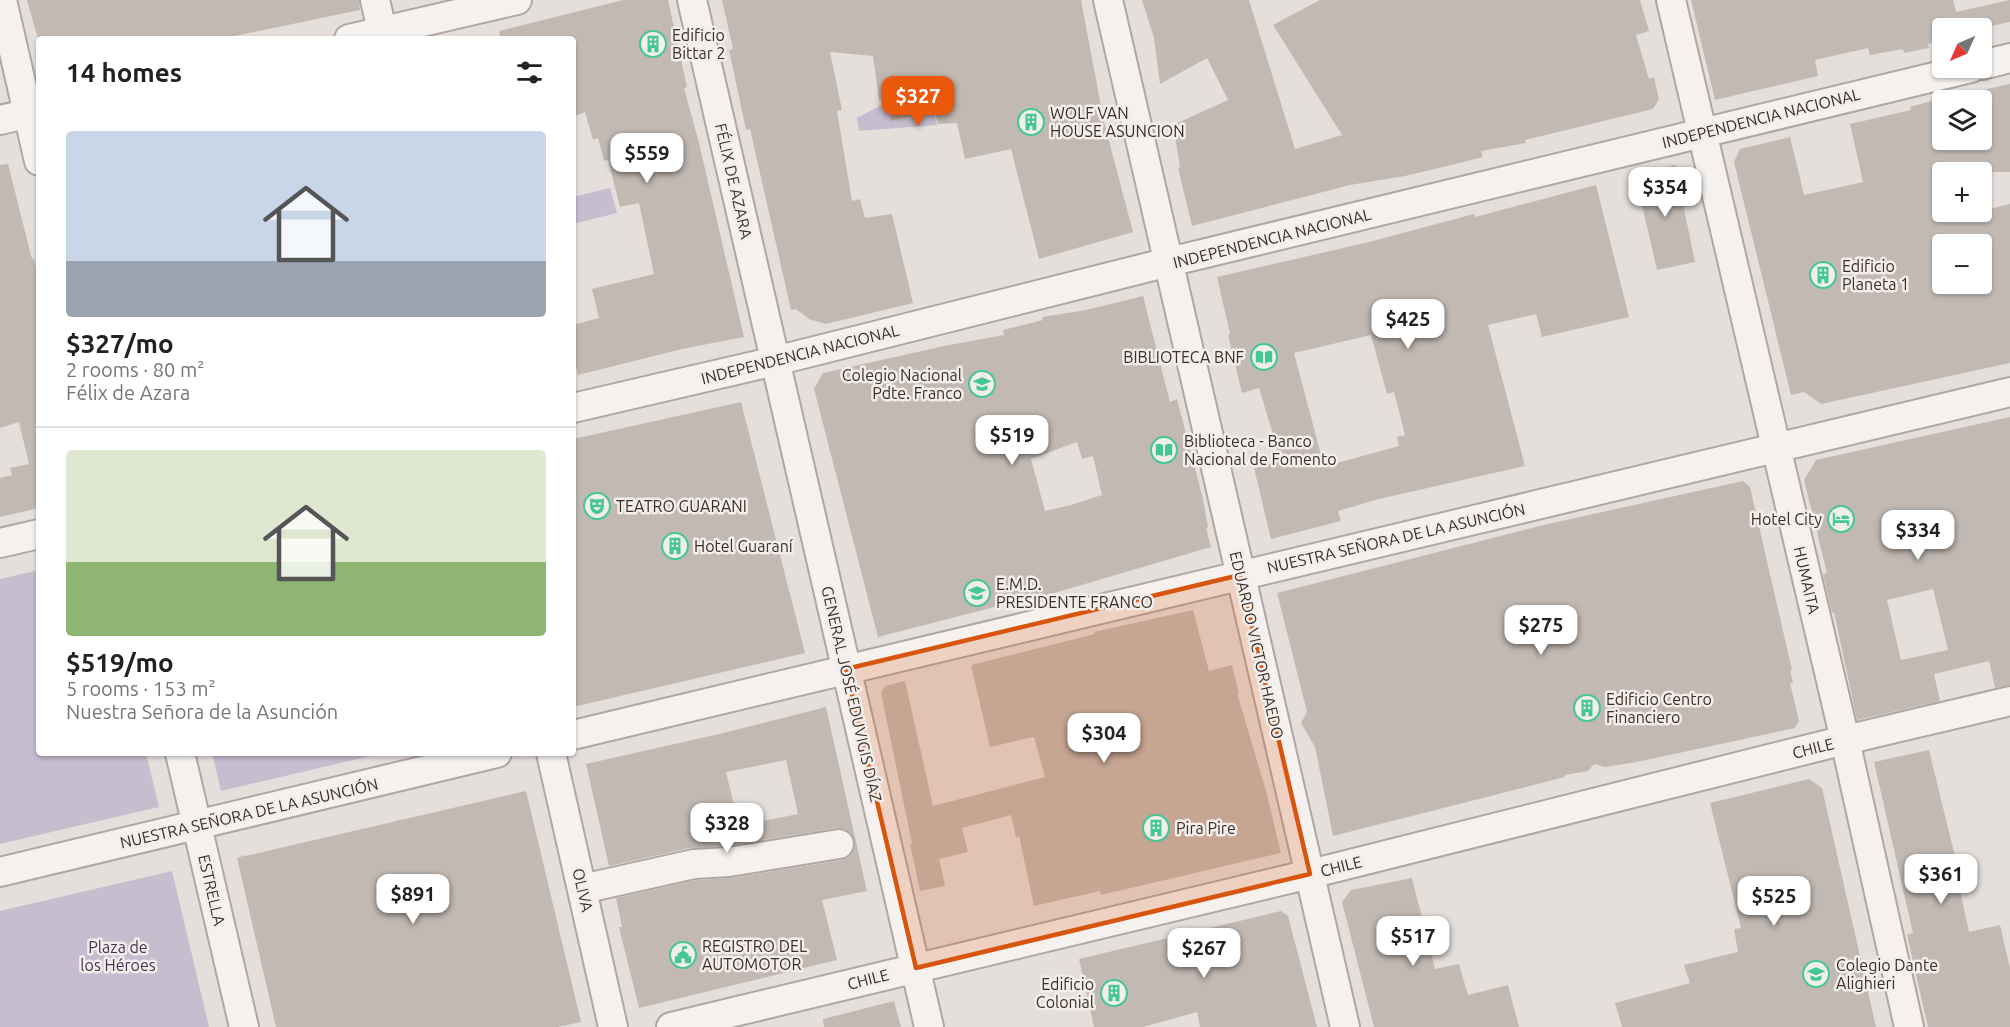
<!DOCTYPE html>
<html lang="en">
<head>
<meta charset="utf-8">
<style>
  body { margin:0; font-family:Ubuntu,sans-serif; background:#f2f2f2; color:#222; height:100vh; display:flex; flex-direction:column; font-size:22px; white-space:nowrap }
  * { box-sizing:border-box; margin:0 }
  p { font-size:20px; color:#767676 }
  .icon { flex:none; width:33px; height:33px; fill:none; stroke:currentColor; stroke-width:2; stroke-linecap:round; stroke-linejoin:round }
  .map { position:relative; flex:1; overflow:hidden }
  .side { position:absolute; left:36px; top:36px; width:540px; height:720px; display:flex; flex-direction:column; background:#fff; border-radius:6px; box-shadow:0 2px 4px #0004 }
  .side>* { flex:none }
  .needle { width:39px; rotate:225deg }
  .controls { position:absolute; left:1932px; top:18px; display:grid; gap:12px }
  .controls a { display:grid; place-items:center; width:60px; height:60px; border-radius:6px; background:#fff; box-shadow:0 2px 4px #0004; font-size:30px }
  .price { position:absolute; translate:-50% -51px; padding:0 14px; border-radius:12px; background:#fff; color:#222; font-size:20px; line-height:39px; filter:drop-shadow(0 2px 3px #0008) }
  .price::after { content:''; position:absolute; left:50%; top:36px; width:18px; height:14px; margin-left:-9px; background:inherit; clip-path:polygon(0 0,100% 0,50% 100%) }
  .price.current { background:#ea580c; color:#fff }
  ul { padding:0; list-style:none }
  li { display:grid; align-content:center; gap:12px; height:318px; padding:0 30px }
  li+li { border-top:2px solid #e0e0e0 }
  li span { display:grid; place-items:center; height:186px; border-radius:6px; color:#555 }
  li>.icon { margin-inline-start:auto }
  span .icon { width:108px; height:108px; fill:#fffc; stroke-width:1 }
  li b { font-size:26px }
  h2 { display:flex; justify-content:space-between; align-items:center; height:72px; padding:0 30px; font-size:26px }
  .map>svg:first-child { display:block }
</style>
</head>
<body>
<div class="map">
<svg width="2010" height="1027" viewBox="0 0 2010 1027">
  <rect width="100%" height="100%" fill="#e5dfdc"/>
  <path fill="#c6bdcf" d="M926 81 937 125 859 131 857 118Z
    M610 188 617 213 573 224V197Z
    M39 570V753H146L159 807 0 844V579Z
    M212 753H383L221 791Z
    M172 871 209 1027H0V911Z"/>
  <path fill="#c4a498" d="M918 88 923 113 891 121 888 105Z"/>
  <path fill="#c2b9b3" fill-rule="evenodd" d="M27 0H359L360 10 220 39H38Z
    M623 0H668L687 87 684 88 699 143 744 337 682 349 578 375 573 355V325L599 318 592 289 654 274 639 203 620 207 608 160 604 161 598 138 593 140 585 112 573 117V39H500L499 31Z
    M722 0H1081L1104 122 1133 232 1039 259 1011 149 965 159 957 123 938 124 926 79 879 100 873 56 830 52 842 110 837 111 852 201 860 199 865 218 892 214 913 303 826 324 809 319 796 309 791 310 750 129 746 130 729 50 733 49Z
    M1142 0H1249L1295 149 1342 135 1273 25 1320 0H1640L1649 31 1636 35 1649 79 1654 77 1659 99 1653 109 1525 140 1526 143 1481 151 1483 157 1451 165 1405 176 1350 185 1192 226 1178 168 1180 167 1173 125 1228 100 1207 58 1160 84 1154 38Z
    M1691 0H1953L1956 12 2010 0V22L1986 27 1987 30 1982 31V28H1942V40L1928 44 1929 48 1904 53 1903 49 1870 55 1868 48 1815 60 1818 76 1715 100Z
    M2010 84V172H1942V212H1955L1956 217 2010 204V363L1821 404 1804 392 1791 395 1734 162 1740 149 1790 137 1804 195 1863 182 1850 124 1911 110 1910 107 1932 101ZM1942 100H1982V140H1942ZM1942 244H1982V284H1942Z
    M8 164 32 259H34L39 280V508L0 517V478L12 475 10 468 29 464 19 422 0 428V165Z
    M1675 165 1695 262 1657 270 1635 175Z
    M1596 185 1629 317 1542 337 1536 314 1488 325 1525 466 1379 499 1338 511 1341 521 1271 539 1254 468 1281 461 1259 388 1242 393 1228 335 1230 334 1217 277 1365 243 1474 214 1475 217ZM1371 335 1387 394 1394 392 1405 435 1397 437 1399 446 1326 466 1323 451H1320L1294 353Z
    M1143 296 1170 402 1177 399 1203 499 1208 527 1206 528 1211 547 1007 607 1006 604 878 637 814 389 823 373 944 346 1004 335 1003 330 1043 320 1042 317 1086 310ZM1077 442 1082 459 1093 456 1102 495 1071 505 1045 511 1031 459Z
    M741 402 805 653 573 707V439Z
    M2010 417V685L1995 688 1989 661 1934 674 1940 701 1857 720 1834 612 1832 613 1823 574 1827 573 1804 480 1816 460ZM1933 589 1948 650 1901 660 1887 600Z
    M1743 481 1750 487 1792 670H1790L1793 683H1790L1799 721 1795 728 1637 762 1605 767 1594 764 1588 771 1565 775V777L1333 836 1315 747 1301 723 1307 712 1277 593 1548 524Z
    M1193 610 1209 671 1232 665 1239 693H1237L1266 791 1281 853 1101 895 1100 891 1034 906 1019 836 1016 837 1011 815 962 828 968 852 939 859 945 886 920 891 910 844 912 843 881 693 885 686 905 681 933 806 1045 777 1034 737 990 747 971 665 1095 634 1094 632Z
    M826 707 867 891 822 900 837 960 639 1008 619 927H622L616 898 696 880 732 878 842 860 849 857 854 850 855 841 851 833 845 829 836 828 727 846 690 848 609 866 586 764 719 734ZM786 760 798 814 739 826 726 772Z
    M1929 750 1963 889 1960 890 1969 932 2000 925 2010 968V1027H1928L1907 935 1913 933 1874 762Z
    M1809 779 1822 788 1876 1027H1622L1615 1003 1690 983 1684 965 1738 952 1734 929 1741 928 1710 803Z
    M526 791 581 1022 558 1027H276L237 858Z
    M1412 878 1435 969 1459 964 1468 995 1508 985 1519 1027H1374L1342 902 1351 890Z
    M1281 911 1288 916 1317 1027H1200L1197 1012 1143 1027H1094L1079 959Z
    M894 1001 901 1027H824L823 1019Z"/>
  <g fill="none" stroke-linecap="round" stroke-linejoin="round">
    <defs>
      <path id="minor" d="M2 0 39 161
        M375 0 384 39
        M692 0 929 1027
        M1108 0 1345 1027
        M1671 0 1845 740 1909 1027
        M349 39 517 0
        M1982 65 2010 58
        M0 120 39 111
        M573 408 775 361 1169 262 1971 68
        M0 543 39 534
        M573 735 2010 392
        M180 753 244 1027
        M551 753 613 1027
        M0 872 497 753
        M582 889 694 864 729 862 839 844
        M671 1027 1310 874 1845 740 2010 701"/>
    </defs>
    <use href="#minor" stroke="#afa7a2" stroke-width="32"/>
    <path stroke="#c0bbb6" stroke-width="4" stroke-dasharray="4.5 4.5" stroke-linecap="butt" d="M399 820 415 895
      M241 857 393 913
      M389 927a33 33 0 1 1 66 0a33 33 0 1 1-66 0Z
      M441 900 527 796
      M454 919 551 897
      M452 940 574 993
      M429 959 447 1027
      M261 963 390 934
      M331 1027 401 954"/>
    <use href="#minor" stroke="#f4f1ee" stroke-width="28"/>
  </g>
  <path fill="#d7550f" fill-opacity="0.2" stroke="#d7550f" stroke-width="4.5" stroke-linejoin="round" d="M1240 575 1310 874 916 968 846 669Z"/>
  <defs>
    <symbol id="building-ring" viewBox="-11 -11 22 22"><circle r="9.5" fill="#f3eeeb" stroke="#44c794" stroke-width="1.5"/><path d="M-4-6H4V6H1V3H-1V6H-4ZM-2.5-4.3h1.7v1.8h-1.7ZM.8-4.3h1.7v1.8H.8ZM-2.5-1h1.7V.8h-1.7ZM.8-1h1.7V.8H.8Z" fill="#44c794"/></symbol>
    <symbol id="library-ring" viewBox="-11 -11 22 22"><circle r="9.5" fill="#f3eeeb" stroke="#44c794" stroke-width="1.5"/><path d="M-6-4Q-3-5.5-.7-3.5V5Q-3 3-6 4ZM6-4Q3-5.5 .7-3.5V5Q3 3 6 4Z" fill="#44c794"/></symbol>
    <symbol id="school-ring" viewBox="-11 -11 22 22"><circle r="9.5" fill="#f3eeeb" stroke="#44c794" stroke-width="1.5"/><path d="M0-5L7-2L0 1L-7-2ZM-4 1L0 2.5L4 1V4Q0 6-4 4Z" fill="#44c794"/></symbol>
    <symbol id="theatre-ring" viewBox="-11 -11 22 22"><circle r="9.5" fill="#f3eeeb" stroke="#44c794" stroke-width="1.5"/><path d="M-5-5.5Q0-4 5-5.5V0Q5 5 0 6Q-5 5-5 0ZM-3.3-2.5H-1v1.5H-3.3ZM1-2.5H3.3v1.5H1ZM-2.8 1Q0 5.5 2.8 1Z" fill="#44c794"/></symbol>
    <symbol id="hotel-ring" viewBox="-11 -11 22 22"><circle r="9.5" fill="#f3eeeb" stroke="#44c794" stroke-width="1.5"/><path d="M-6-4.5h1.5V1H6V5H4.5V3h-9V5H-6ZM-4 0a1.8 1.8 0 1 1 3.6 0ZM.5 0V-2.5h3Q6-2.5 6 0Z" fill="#44c794"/></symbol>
    <symbol id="civic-ring" viewBox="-11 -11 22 22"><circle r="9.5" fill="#f3eeeb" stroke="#44c794" stroke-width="1.5"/><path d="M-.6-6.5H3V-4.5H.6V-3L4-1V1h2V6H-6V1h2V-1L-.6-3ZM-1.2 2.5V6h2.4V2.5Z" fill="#44c794"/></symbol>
  </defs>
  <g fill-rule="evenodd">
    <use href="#building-ring" x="638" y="29" width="30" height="30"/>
    <use href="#building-ring" x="1016" y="107" width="30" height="30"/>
    <use href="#building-ring" x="1808" y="260" width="30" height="30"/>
    <use href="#library-ring" x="1249" y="342" width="30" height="30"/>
    <use href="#school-ring" x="967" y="369" width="30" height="30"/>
    <use href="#library-ring" x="1149" y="435" width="30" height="30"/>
    <use href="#theatre-ring" x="582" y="491" width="30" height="30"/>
    <use href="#hotel-ring" x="1826" y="504" width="30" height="30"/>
    <use href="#building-ring" x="660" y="531" width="30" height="30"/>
    <use href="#school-ring" x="962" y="578" width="30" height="30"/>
    <use href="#building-ring" x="1572" y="693" width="30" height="30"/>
    <use href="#building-ring" x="1141" y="813" width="30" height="30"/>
    <use href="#civic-ring" x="668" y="940" width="30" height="30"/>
    <use href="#school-ring" x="1801" y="959" width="30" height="30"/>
    <use href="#building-ring" x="1099" y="978" width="30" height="30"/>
  </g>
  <g text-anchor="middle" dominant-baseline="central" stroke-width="5" stroke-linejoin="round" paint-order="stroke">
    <g font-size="16" fill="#3b2f26" stroke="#f3eeeb" text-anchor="start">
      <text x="672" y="35">Edificio<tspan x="672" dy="18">Bittar 2</tspan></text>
      <text x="1050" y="113">WOLF VAN<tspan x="1050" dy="18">HOUSE ASUNCION</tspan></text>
      <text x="1842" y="266">Edificio<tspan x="1842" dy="18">Planeta 1</tspan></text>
      <text x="1244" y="357" text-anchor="end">BIBLIOTECA BNF</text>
      <text x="962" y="375" text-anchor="end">Colegio Nacional<tspan x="962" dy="18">Pdte. Franco</tspan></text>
      <text x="1184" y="441">Biblioteca - Banco<tspan x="1184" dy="18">Nacional de Fomento</tspan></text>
      <text x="616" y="506">TEATRO GUARANI</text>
      <text x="1822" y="519" text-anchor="end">Hotel City</text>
      <text x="694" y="546">Hotel Guaraní</text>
      <text x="996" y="584">E.M.D.<tspan x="996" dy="18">PRESIDENTE FRANCO</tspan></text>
      <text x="1606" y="699">Ediﬁcio Centro<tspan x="1606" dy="18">Financiero</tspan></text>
      <text x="1176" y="828">Pira Pire</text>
      <text x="702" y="946">REGISTRO DEL<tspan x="702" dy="18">AUTOMOTOR</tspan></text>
      <text x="1836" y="965">Colegio Dante<tspan x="1836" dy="18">Alighieri</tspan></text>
      <text x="1094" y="984" text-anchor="end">Edificio<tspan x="1094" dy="18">Colonial</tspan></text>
    </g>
    <g font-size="16" fill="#3b2f26" stroke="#f3eeeb">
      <text transform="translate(1761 118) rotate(-14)">INDEPENDENCIA NACIONAL</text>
      <text transform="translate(734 181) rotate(77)">FÉLIX DE AZARA</text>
      <text transform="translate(1272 238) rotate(-14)">INDEPENDENCIA NACIONAL</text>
      <text transform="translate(800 354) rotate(-14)">INDEPENDENCIA NACIONAL</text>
      <text transform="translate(1396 538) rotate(-13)">NUESTRA SEÑORA DE LA ASUNCIÓN</text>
      <text transform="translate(1807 580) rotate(77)">HUMAITA</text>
      <text transform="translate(1257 645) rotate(77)">EDUARDO VICTOR HAEDO</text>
      <text transform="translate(852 694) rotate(77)">GENERAL JOSÉ EDUVIGIS DÍAZ</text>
      <text transform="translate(1813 748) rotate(-14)">CHILE</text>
      <text transform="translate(249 813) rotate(-13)">NUESTRA SEÑORA DE LA ASUNCIÓN</text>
      <text transform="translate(1341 866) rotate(-14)">CHILE</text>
      <text transform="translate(212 890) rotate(77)">ESTRELLA</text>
      <text transform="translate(583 890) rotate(77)">OLIVA</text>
      <text transform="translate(868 979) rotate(-14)">CHILE</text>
    </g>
    <g font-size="16" fill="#483456" stroke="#f3eeeb">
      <text x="118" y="947">Plaza de<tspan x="118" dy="18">los Héroes</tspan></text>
    </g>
  </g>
</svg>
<div class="controls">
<a><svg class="needle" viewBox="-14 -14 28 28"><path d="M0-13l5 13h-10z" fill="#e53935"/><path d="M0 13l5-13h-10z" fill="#767676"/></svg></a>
<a><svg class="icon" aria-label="layers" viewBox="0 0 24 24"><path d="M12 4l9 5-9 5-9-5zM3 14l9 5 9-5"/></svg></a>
<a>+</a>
<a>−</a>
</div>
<b class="price current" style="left:918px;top:127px">$327</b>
<b class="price" style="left:647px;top:184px">$559</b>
<b class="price" style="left:1665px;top:218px">$354</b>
<b class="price" style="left:1408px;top:350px">$425</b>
<b class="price" style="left:1012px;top:466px">$519</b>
<b class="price" style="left:1918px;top:561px">$334</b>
<b class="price" style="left:1541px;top:656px">$275</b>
<b class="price" style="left:1104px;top:764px">$304</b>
<b class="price" style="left:727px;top:854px">$328</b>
<b class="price" style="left:1941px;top:905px">$361</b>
<b class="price" style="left:413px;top:925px">$891</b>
<b class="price" style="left:1774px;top:927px">$525</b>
<b class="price" style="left:1413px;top:967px">$517</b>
<b class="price" style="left:1204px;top:979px">$267</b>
<section class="side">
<h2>14 homes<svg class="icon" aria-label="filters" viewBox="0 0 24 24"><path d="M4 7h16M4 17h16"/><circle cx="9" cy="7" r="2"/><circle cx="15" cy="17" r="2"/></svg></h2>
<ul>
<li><span style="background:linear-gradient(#c9d6e8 70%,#9aa5b1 0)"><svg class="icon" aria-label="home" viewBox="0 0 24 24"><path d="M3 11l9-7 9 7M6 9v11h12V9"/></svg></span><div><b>$327/mo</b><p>2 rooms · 80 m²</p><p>Félix de Azara</p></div></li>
<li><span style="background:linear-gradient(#dfe7d0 60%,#8fb573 0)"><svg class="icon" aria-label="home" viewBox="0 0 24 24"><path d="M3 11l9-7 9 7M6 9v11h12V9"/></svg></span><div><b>$519/mo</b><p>5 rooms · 153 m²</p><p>Nuestra Señora de la Asunción</p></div></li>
</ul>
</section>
</div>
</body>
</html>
